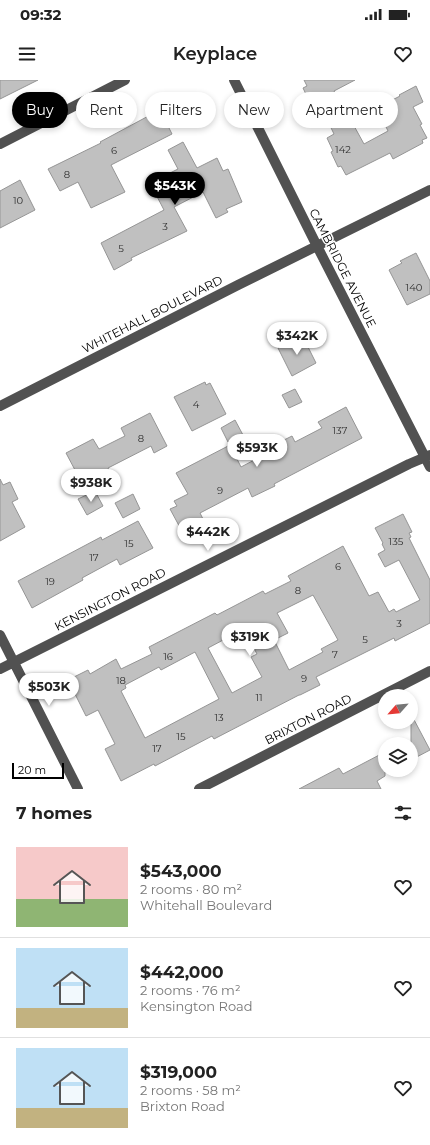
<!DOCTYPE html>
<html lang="en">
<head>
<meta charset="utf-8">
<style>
  body { margin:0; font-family:Montserrat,sans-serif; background:#f6f6f6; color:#222; height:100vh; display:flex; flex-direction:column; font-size:15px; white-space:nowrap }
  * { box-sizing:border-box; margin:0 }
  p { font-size:13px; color:#767676 }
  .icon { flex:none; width:22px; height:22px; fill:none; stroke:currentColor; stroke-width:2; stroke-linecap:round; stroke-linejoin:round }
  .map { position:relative; height:709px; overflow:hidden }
  .details { display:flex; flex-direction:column; background:#fff; flex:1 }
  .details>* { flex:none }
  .top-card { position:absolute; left:12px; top:12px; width:406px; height:36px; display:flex; gap:8px }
  .needle { width:26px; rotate:243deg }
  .controls { position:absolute; left:378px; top:609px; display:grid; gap:8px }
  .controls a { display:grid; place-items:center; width:40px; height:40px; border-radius:50%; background:#fff; box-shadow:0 2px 6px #0003; font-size:20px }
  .scale { position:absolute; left:12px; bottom:10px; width:52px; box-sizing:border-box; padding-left:4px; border:2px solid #000; border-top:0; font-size:11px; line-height:14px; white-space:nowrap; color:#000; -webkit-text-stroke:3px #fff; paint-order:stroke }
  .price { position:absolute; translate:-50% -34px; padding:0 9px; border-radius:14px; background:#fff; color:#222; font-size:13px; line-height:26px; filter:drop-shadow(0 1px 2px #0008) }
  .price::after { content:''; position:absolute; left:50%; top:24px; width:12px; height:9px; margin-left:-6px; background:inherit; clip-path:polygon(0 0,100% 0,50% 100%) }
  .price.on { background:#000; color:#fff }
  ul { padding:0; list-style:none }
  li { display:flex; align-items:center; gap:12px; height:100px; padding:0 16px }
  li+li { border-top:1px solid #e0e0e0 }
  li span { display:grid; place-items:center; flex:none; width:112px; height:80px; border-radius:0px; color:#555 }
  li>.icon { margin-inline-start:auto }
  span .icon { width:48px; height:48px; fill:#fffc; stroke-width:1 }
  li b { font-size:17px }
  h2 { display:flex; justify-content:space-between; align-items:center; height:48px; padding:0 16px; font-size:17px }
  .chip { padding:0 14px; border-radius:18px; background:#fff; box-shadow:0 2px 6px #0003; font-size:14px; line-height:36px }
  .chip.on { background:#000; color:#fff }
  .status { display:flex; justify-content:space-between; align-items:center; height:28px; padding:0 20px; background:#fff; direction:ltr }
  .status svg { height:11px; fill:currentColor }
  header { display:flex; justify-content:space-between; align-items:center; height:52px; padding:0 16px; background:#fff; font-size:18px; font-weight:600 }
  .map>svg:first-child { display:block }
</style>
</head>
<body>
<div class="status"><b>09:32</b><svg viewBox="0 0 49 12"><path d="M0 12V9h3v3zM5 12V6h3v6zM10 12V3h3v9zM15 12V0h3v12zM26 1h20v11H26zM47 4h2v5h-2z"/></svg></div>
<header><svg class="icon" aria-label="menu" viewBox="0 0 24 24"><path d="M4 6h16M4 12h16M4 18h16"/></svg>Keyplace<svg class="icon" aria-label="heart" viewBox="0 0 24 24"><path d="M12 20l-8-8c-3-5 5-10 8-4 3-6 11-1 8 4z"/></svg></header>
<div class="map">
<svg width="430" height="709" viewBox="0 0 430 709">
  <rect width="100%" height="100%" fill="#fff"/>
  <path fill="#c0c0c0" stroke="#959595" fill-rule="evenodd" d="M0 0H38L0 19Z
    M304 0H355L334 11 351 45 353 44 364 64 388 51 377 28 400 16 399 15 416 6 423 22 413 27 422 44 420 45 427 58 422 60 423 63 393 79 390 73 346 95 341 86 338 87 331 72 333 71 327 58 334 54 321 27 314 31 303 8 307 6Z
    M161 32 172 54 111 85 125 112 91 128 78 102 60 111 48 89 101 63 100 62 154 33 155 35Z
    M183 62 197 88 217 78 223 91 228 89 242 122 226 129 228 132 216 138 203 112 174 127 187 151 131 178 132 180 114 190 101 163 164 130 150 103 178 89 168 70Z
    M20 100 35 130 0 148V111Z
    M416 173 430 201V214L407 225 389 190 402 183 400 181Z
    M302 255 316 283 292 296 278 268Z
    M205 302 206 305 210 303 226 334 192 351 174 317Z
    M295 309 302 322 289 328 282 315Z
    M346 327 362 358 274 404 275 406 252 417 248 408 200 433 204 441 183 453 170 429 177 426 174 421 188 414 176 393 230 365 241 387 281 366 280 362 292 356 295 362 322 348 318 342Z
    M150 333 167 366 154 373 151 366 108 388 110 393 84 407 66 373 93 359 99 369 125 356 121 348Z
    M235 340 243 355 228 362 221 348Z
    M0 399 3 405 10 402 18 419 12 422 25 447 0 461Z
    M95 411 103 426 87 435 78 419Z
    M133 414 140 429 123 438 115 423Z
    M403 434 412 452 409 453 411 457 409 458 430 500V543L395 561 394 558 316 597 320 605 300 615H299L214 659 212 656 155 686 154 684 121 701 105 669 115 664 98 630 86 636 68 600 88 590 90 594 116 579 121 589 152 574 149 567 215 533 217 535 263 511 265 514 291 501 288 496 343 466 369 516 378 512 389 532 394 529 396 532 420 520 399 480 385 487 378 474 385 470 382 464 383 463 375 448ZM313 515 338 560 321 569 323 572 289 590 274 560 288 553 277 533ZM244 549 257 574 251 577 262 597 232 613 208 568ZM195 572 219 619 145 658 121 611 126 608 125 605 159 587 161 590Z
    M138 441 153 468 120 485 117 479 82 498 83 500 32 528 18 501 101 457 102 460Z
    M411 634 430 670 411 680Z
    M385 672V696L377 701 381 709H299L339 688 343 694Z"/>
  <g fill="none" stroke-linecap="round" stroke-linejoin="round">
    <path stroke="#515151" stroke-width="10" d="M234 0 317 166 430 387
      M0 64 125 0
      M0 326 238 205 430 110
      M0 555 78 709
      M0 589 409 384 430 375
      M199 709 430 591"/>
  </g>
  <g text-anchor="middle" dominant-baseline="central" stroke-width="3" stroke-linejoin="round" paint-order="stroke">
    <g font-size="10" fill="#303030">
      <text x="343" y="69">142</text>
      <text x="114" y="70">6</text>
      <text x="67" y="94">8</text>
      <text x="18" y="120">10</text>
      <text x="165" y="146">3</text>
      <text x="121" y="168">5</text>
      <text x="414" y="207">140</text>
      <text x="196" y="324">4</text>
      <text x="340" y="350">137</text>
      <text x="141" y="358">8</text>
      <text x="220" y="410">9</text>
      <text x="396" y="461">135</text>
      <text x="129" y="463">15</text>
      <text x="94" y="477">17</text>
      <text x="338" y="486">6</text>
      <text x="50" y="501">19</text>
      <text x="298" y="510">8</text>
      <text x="399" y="543">3</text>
      <text x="365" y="559">5</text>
      <text x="335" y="574">7</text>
      <text x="168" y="576">16</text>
      <text x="304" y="598">9</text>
      <text x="121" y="600">18</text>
      <text x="259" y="617">11</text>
      <text x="219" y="637">13</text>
      <text x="181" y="656">15</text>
      <text x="157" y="668">17</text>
    </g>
    <g font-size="12" fill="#000" stroke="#fff">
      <text transform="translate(343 188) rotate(63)">CAMBRIDGE AVENUE</text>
      <text transform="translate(152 234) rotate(-27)">WHITEHALL BOULEVARD</text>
      <text transform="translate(110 519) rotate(-27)">KENSINGTON ROAD</text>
      <text transform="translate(308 639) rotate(-27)">BRIXTON ROAD</text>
    </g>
  </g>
</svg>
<div class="controls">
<a><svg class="needle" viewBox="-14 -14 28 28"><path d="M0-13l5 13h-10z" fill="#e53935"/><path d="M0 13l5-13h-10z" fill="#767676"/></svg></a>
<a><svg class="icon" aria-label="layers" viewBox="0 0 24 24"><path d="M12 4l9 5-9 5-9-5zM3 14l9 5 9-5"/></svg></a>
</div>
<div class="scale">20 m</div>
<b class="price on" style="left:175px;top:126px">$543K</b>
<b class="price" style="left:297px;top:276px">$342K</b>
<b class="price" style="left:257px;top:388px">$593K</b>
<b class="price" style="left:91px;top:423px">$938K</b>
<b class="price" style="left:208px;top:472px">$442K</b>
<b class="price" style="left:250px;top:577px">$319K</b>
<b class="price" style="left:49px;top:627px">$503K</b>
<div class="top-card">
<a class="chip on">Buy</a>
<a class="chip">Rent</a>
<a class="chip">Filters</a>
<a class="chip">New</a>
<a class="chip">Apartment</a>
</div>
</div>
<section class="details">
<h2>7 homes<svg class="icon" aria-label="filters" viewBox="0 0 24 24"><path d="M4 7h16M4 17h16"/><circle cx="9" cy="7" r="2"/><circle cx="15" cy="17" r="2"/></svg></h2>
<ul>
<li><span style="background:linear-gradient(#f6c9c9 65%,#8fb573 0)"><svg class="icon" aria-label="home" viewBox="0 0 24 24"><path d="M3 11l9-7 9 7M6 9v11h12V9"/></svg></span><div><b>$543,000</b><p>2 rooms · 80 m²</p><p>Whitehall Boulevard</p></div><svg class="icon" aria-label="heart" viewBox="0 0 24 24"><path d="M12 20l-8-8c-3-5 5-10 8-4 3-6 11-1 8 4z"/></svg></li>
<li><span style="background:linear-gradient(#bfe0f5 75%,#c2b280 0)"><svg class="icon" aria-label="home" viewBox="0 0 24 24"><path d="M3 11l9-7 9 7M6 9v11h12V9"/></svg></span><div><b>$442,000</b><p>2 rooms · 76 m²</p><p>Kensington Road</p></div><svg class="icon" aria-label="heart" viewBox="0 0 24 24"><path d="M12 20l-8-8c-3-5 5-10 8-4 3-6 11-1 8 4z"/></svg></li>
<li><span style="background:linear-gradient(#bfe0f5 75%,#c2b280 0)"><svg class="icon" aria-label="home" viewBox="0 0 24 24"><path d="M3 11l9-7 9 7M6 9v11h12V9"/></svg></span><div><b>$319,000</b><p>2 rooms · 58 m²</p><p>Brixton Road</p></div><svg class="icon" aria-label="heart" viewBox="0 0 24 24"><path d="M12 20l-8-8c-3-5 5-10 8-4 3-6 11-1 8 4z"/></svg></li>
</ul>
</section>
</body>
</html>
